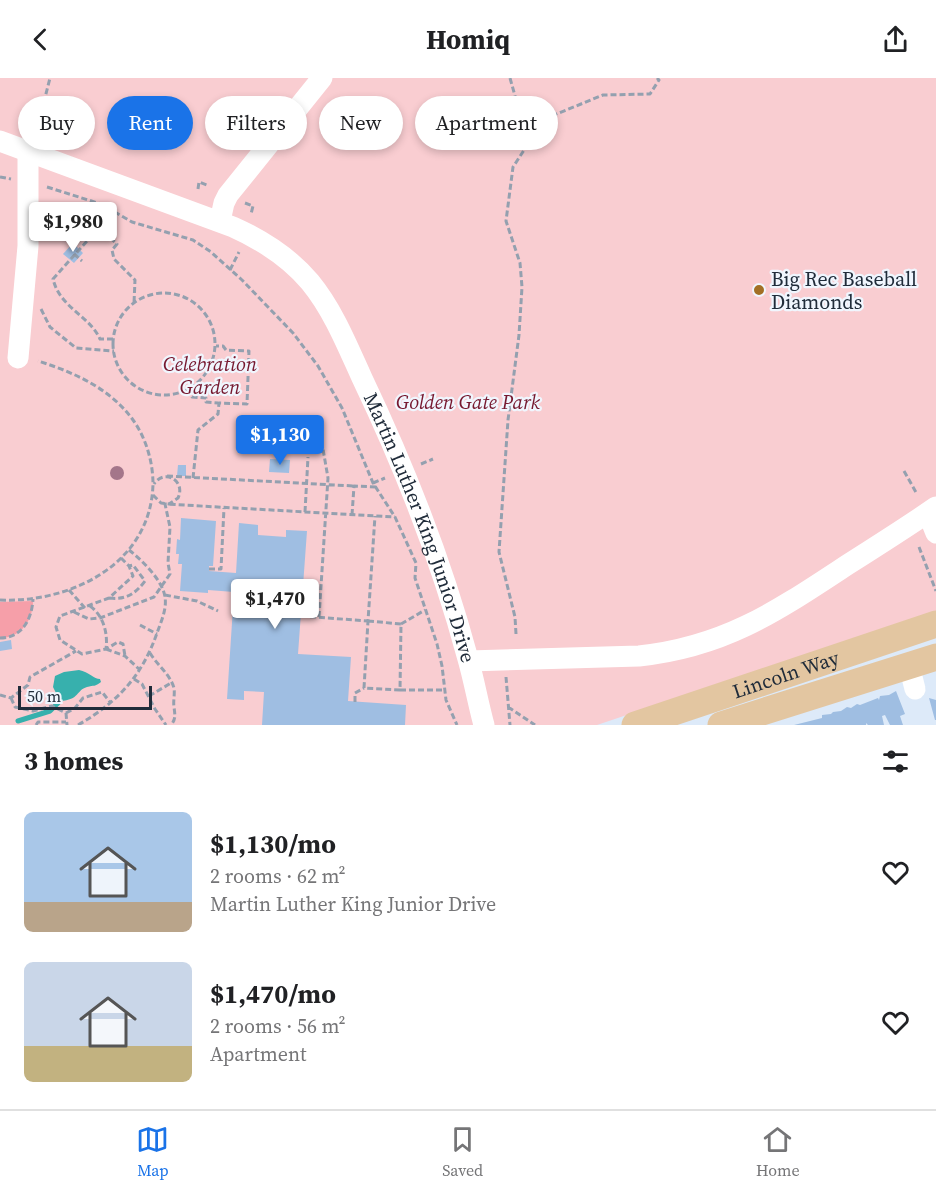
<!DOCTYPE html>
<html lang="en">
<head>
<meta charset="utf-8">
<style>
  body { margin:0; font-family:"Source Serif 4",serif; background:#f6f6f6; color:#202124; height:100vh; display:flex; flex-direction:column; font-size:22px; white-space:nowrap }
  * { box-sizing:border-box; margin:0 }
  p { font-size:20px; color:#757577 }
  .icon { flex:none; width:33px; height:33px; fill:none; stroke:currentColor; stroke-width:2; stroke-linecap:round; stroke-linejoin:round }
  .map { position:relative; height:647px; overflow:hidden }
  .sheet { display:flex; flex-direction:column; background:#fff; flex:1 }
  .sheet>* { flex:none }
  .top-card { position:absolute; left:18px; top:18px; width:600px; height:54px; display:flex; gap:12px }
  .scale { position:absolute; left:18px; bottom:15px; width:134px; box-sizing:border-box; padding-left:6px; border:3px solid #202c3a; border-top:0; font-size:16px; line-height:21px; white-space:nowrap; color:#202c3a; -webkit-text-stroke:4px #f0f6fe; paint-order:stroke }
  .price { position:absolute; translate:-50% -51px; padding:0 14px; border-radius:6px; background:#fff; color:#222; font-size:20px; line-height:39px; filter:drop-shadow(0 2px 3px #0008) }
  .price::after { content:''; position:absolute; left:50%; top:36px; width:18px; height:14px; margin-left:-9px; background:inherit; clip-path:polygon(0 0,100% 0,50% 100%) }
  .price.active { background:#1a73e8; color:#fff }
  ul { padding:0; list-style:none }
  li { display:flex; align-items:center; gap:18px; height:150px; padding:0 24px }
  li span { display:grid; place-items:center; flex:none; width:168px; height:120px; border-radius:9px; color:#555 }
  li>.icon { margin-inline-start:auto }
  span .icon { width:72px; height:72px; fill:#fffc; stroke-width:1 }
  li b { font-size:26px }
  h2 { display:flex; justify-content:space-between; align-items:center; height:72px; padding:0 24px; font-size:26px }
  .tag { padding:0 21px; border-radius:27px; background:#fff; box-shadow:0 3px 9px #0003; font-size:21px; line-height:54px }
  .tag.active { background:#1a73e8; color:#fff }
  header { display:flex; justify-content:space-between; align-items:center; height:78px; padding:0 24px; background:#fff; font-size:27px; font-weight:700 }
  .tabs { display:flex; justify-content:space-around; align-items:center; height:84px; border-top:2px solid #e0e0e0; background:#fff; font-size:16px; color:#757577 }
  .tabs a { display:grid; justify-items:center; gap:3px }
  .tabs .active { color:#1a73e8 }
  .map>svg:first-child { display:block }
</style>
</head>
<body>
<header><svg class="icon" aria-label="back" viewBox="0 0 24 24"><path d="M15 5l-7 7 7 7"/></svg>Homiq<svg class="icon" aria-label="share" viewBox="0 0 24 24"><path d="M12 15V3M7 8l5-5 5 5M5 13v7h14v-7"/></svg></header>
<div class="map">
<svg width="936" height="647" viewBox="0 0 936 647">
  <rect width="100%" height="100%" fill="#ddeaf9"/>
  <path fill="#f9cdd1" d="M0 0H936V533L597 647H0Z"/>
  <path fill="#f69fa9" d="M33 523C33 543 20 560 0 560V524Z"/>
  <path fill="#37b0ad" d="M79 592C89 594 94 601 100 601L101 604C95 609 94 607 87 609 76 612 80 622 60 623L53 609 55 598 64 594Z"/>
  <g fill="none" stroke-linecap="round" stroke-linejoin="round">
    <path stroke="#37b0ad" stroke-width="5" d="M18 643 50 633 60 623"/>
  </g>
  <path fill="#9fbee2" d="M73 165 83 175 74 185 63 176Z
    M270 381 290 382 289 395 269 394Z
    M178 387H186V398H177Z
    M181 440 216 443 213 488H209V493L236 495 239 445 258 447V457L286 459V452L307 453 298 576 351 579 348 623 406 627 405 647H262L264 614 244 613V622L227 621 234 514 208 512V515L180 513 182 486H178L179 476H176L177 461 180 462Z
    M11 562 12 571 0 573V564Z
    M896 613 905 636 900 638 903 647H890L885 637 882 638 884 647H868L866 645V647H794L822 640V637L831 636 833 634 841 633 847 629 851 630 857 626 860 627 878 620 879 622 880 618 889 617Z
    M929 620 936 622V642H935Z"/>
  <g fill="none" stroke-linecap="round" stroke-linejoin="round">
    <path stroke="#94a0af" stroke-width="3" stroke-dasharray="6 3" stroke-linecap="butt" d="M510 0 522 43 530 63 554 37 603 17 650 16 659 2 657 0
      M37 51 50 0
      M0 99 11 101
      M47 109 101 126 132 144 193 162 211 174 242 202 293 255 318 288 342 330 373 405 395 439 416 485 415 500 437 566 442 588 446 622 457 647
      M198 111 199 104 207 107
      M245 125 253 128 251 136
      M74 176 82 183
      M230 192 239 174
      M113 266a51 51 0 1 1 102 0a51 51 0 1 1-102 0Z
      M41 231 50 249 76 270 114 273
      M113 261H100C89 237 60 230 53 201L96 153 105 155 117 166 112 172 114 181 135 202 134 225
      M187 311 192 319 206 320V324L218 325
      M421 386 433 381
      M904 393 917 416
      M167 398 354 408
      M193 400 198 352 218 336 219 325 247 326 249 273 226 272 223 268H216
      M373 405 385 400
      M153 417 161 425 169 426 178 420C186 403 165 390 154 406
      M305 434 308 379
      M352 437 354 408 376 409
      M919 469 936 513
      M121 480 129 488 133 498 109 520 60 538 56 549 60 562 82 576 106 571 118 564 123 566 125 578
      M209 491H221L224 430
      M69 512 85 530
      M165 517 197 523 218 533
      M109 520C126 522 135 516 145 503L133 487 129 488
      M0 522C71 525 151 486 153 406 153 384 146 360 133 342 110 310 73 294 38 283
      M90 528C104 538 108 556 106 571
      M74 534 89 541 100 540 154 519 170 496 168 485 170 449 165 426 395 439
      M301 538 368 543 375 438
      M319 539 328 400 323 371
      M368 543 401 546 400 612 364 610Z
      M401 546 425 532
      M140 547 157 556
      M516 556 515 539 499 474 508 342 519 257 522 209 520 185 506 143 513 89 530 63
      M0 560C22 560 32 541 33 521
      M106 571 125 578 140 592
      M150 575C157 587 170 596 174 610 175 617 173 623 174 629 175 637 176 641 171 647
      M506 599 510 647
      M134 601 142 606 155 631 166 647
      M400 612H445
      M0 617 11 620 28 607 30 599 76 573
      M149 618 171 605
      M11 620 15 629 33 633 52 628 66 635
      M355 624V615L364 610
      M508 629 535 647
      M66 635 75 630 83 620 102 614 110 624
      M66 635 67 647
      M36 647 38 644H66
      M78 647C118 624 142 598 157 555 161 544 167 531 165 519 163 503 142 482 129 472"/>
    <g stroke="#fff" stroke-width="21">
      <path id="s1" d="M0 63 233 149C262 162 289 179 310 204 333 232 347 267 362 300 405 390 442 484 468 581 474 602 478 625 484 647"/>
      <path d="M220 143 224 125 228 117 322 0"/>
      <path d="M18 280 28 168V74"/>
      <path d="M928 435 936 455"/>
      <path d="M469 583 639 578C725 569 777 533 847 487 877 468 907 449 936 429"/>
      <path d="M909 587 915 611"/>
    </g>
    <g stroke="#e3c6a1" stroke-width="27">
      <path id="s2" d="M635 647 936 546"/>
      <path d="M721 647 936 579"/>
    </g>
  </g>
  <circle fill="#a4768a" cx="117" cy="395" r="7"/>
  <circle fill="#a26f25" stroke="#f0f6fe" stroke-width="2" cx="759" cy="212" r="6"/>
  <g text-anchor="middle" dominant-baseline="central" stroke-width="4.5" stroke-linejoin="round" paint-order="stroke">
    <g font-size="20" fill="#202c3a" stroke="#f0f6fe" text-anchor="start">
      <text x="771" y="201">Big Rec Baseball<tspan x="771" dy="23">Diamonds</tspan></text>
    </g>
    <g font-size="20" font-style="italic" fill="#76182f" stroke="#f0f6fe">
      <text x="210" y="286">Celebration<tspan x="210" dy="23">Garden</tspan></text>
      <text x="468" y="324">Golden Gate Park</text>
    </g>
    <g font-size="20" fill="#202c3a" stroke="#f0f6fe">
      <text stroke="none"><textPath href="#s1" startOffset="614">Martin Luther King Junior Drive</textPath></text>
      <text stroke="none"><textPath href="#s2" startOffset="159">Lincoln Way</textPath></text>
    </g>
  </g>
</svg>
<div class="scale">50 m</div>
<b class="price" style="left:73px;top:175px">$1,980</b>
<b class="price active" style="left:280px;top:388px">$1,130</b>
<b class="price" style="left:275px;top:552px">$1,470</b>
<div class="top-card">
<a class="tag">Buy</a>
<a class="tag active">Rent</a>
<a class="tag">Filters</a>
<a class="tag">New</a>
<a class="tag">Apartment</a>
</div>
</div>
<section class="sheet">
<h2>3 homes<svg class="icon" aria-label="filters" viewBox="0 0 24 24"><path d="M4 7h16M4 17h16"/><circle cx="9" cy="7" r="2"/><circle cx="15" cy="17" r="2"/></svg></h2>
<ul>
<li><span style="background:linear-gradient(#a9c7e8 75%,#b9a48a 0)"><svg class="icon" aria-label="home" viewBox="0 0 24 24"><path d="M3 11l9-7 9 7M6 9v11h12V9"/></svg></span><div><b>$1,130/mo</b><p>2 rooms · 62 m²</p><p>Martin Luther King Junior Drive</p></div><svg class="icon" aria-label="heart" viewBox="0 0 24 24"><path d="M12 20l-8-8c-3-5 5-10 8-4 3-6 11-1 8 4z"/></svg></li>
<li><span style="background:linear-gradient(#c9d6e8 70%,#c2b280 0)"><svg class="icon" aria-label="home" viewBox="0 0 24 24"><path d="M3 11l9-7 9 7M6 9v11h12V9"/></svg></span><div><b>$1,470/mo</b><p>2 rooms · 56 m²</p><p>Apartment</p></div><svg class="icon" aria-label="heart" viewBox="0 0 24 24"><path d="M12 20l-8-8c-3-5 5-10 8-4 3-6 11-1 8 4z"/></svg></li>
</ul>
</section>
<nav class="tabs">
<a class="active"><svg class="icon" aria-label="map" viewBox="0 0 24 24"><path d="M3 6l6-2 6 2 6-2v14l-6 2-6-2-6 2zM9 4v14M15 6v14"/></svg>Map</a>
<a><svg class="icon" aria-label="saved" viewBox="0 0 24 24"><path d="M7 4h10v16l-5-4-5 4z"/></svg>Saved</a>
<a><svg class="icon" aria-label="home" viewBox="0 0 24 24"><path d="M3 11l9-7 9 7M6 9v11h12V9"/></svg>Home</a>
</nav>
</body>
</html>
